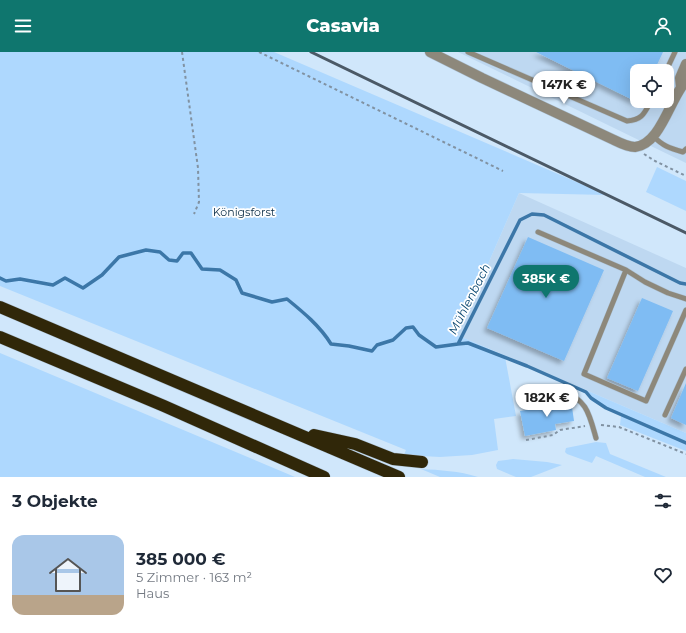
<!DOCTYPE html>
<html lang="de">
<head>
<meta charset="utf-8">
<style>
  body { margin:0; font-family:Montserrat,sans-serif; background:#f2f2f3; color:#1f2937; height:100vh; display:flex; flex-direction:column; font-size:15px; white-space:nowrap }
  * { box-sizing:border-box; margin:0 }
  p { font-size:13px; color:#747a83 }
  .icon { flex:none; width:22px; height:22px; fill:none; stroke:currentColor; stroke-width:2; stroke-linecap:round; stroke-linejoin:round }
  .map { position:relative; height:425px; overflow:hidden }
  .sheet { display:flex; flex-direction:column; background:#fff; flex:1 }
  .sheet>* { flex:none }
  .fabs { position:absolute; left:630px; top:12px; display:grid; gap:8px }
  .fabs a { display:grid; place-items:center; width:44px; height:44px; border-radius:8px; background:#fff; box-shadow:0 4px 16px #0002; font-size:20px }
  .price { position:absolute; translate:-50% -34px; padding:0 9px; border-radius:14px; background:#fff; color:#222; font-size:13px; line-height:26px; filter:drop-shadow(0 1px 2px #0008) }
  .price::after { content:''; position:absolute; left:50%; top:24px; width:12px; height:9px; margin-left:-6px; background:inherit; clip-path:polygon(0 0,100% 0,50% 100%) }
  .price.active { background:#0f766e; color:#fff }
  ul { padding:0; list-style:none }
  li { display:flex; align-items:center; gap:12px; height:100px; padding:0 12px }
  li+li { border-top:1px solid #e0e1e3 }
  li span { display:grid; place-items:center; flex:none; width:112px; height:80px; border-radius:12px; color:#555 }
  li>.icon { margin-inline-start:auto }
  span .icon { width:48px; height:48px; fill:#fffc; stroke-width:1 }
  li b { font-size:17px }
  h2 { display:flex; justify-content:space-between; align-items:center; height:48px; padding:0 12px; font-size:17px }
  header { display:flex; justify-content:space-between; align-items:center; height:52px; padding:0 12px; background:#0f766e; color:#fff; font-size:18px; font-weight:800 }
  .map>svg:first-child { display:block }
</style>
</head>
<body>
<header><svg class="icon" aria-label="menu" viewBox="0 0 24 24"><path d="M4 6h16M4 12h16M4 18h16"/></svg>Casavia<svg class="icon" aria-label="person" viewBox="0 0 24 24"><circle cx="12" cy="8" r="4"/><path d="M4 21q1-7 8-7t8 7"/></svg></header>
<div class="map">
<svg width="686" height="425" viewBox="0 0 686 425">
  <defs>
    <filter id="shadow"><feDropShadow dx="-3.5" dy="3.5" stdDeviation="2" flood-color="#0004"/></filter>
  </defs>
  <rect width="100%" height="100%" fill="#d0e7fb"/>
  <path fill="#bed8f1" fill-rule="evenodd" d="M458 0H686V111L655 96ZM637 19H667V49H637Z
    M519 141 686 216V381L457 283Z"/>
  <path fill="#aed8fe" d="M0 0H274L607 143 519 141 457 283 686 381V399L620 373 621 364 604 356 592 349 585 341 505 305 516 364 494 367 498 398 472 403 440 405 404 403 406 398 0 234Z
    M657 115 686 129V159L646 140Z
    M0 301 295 425H0Z
    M596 390 606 391 610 402 666 425H645L596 404 592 411 567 402 565 400 566 396Z
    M513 407 547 410 562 413 531 425H516L497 417 496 413 498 409Z
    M421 417C440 418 459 419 478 425H440Z"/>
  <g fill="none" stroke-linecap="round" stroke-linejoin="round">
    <path stroke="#3c77a8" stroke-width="3.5" d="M0 226 6 229 20 227 53 233 65 226 83 236 102 223 119 205 146 198 160 200 169 208 177 209 183 201H191L202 217 220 218 236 228 242 241 272 250 287 247C303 260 320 274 331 292L349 294 372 299 377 293 393 288 406 276 413 275 419 283 436 295 458 292 520 168 532 162 544 163 680 231 686 232
      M458 292 468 291 527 314 586 340 591 346 606 356 686 391"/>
  </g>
  <path fill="#7fbcf3" filter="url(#shadow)" d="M536 0H663L654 19H637V50Z
    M528 185 604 218 564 309 487 276Z
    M642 246 673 259 638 339 607 326Z
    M686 331V373L671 366Z
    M571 348 574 369 555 372 556 378 525 384 520 359 550 354V352Z"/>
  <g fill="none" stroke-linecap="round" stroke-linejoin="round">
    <defs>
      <path id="lane" d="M468 0 627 69C642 68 644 62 651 49
        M666 19 675 0
        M653 84C663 94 669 96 683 100L686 97
        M538 180 626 218 645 230 668 241 686 247
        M626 218 584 322 646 349 686 258
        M546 345 561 338C587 348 589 361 596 386
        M665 363 686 317"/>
      <path id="street" d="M430 0 482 26 614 88C620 91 628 95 635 95 661 92 670 46 686 29
        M681 35 680 26 686 12"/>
      <path id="highway" d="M0 255 399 425
        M0 285 164 354 324 425
        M314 383 355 392 393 407 422 410"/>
    </defs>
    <use href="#lane" stroke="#aec3d5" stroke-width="6"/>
    <use href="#street" stroke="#aec3d5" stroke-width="11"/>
    <use href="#highway" stroke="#aec3d5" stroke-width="13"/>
    <path stroke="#8192a2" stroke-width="2" stroke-dasharray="3 3" stroke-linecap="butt" d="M182 0 198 116 199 150 194 162
      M259 0 503 119
      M644 102 655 109 686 124
      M601 373 619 375 686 402
      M526 388 553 383 560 378 585 374"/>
    <use href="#lane" stroke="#8d887b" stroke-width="5"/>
    <use href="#street" stroke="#8d887b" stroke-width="10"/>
    <use href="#highway" stroke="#302709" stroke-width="12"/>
    <path stroke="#4b5966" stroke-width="3" d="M311 0 686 181"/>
  </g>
  <g text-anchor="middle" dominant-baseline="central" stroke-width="3.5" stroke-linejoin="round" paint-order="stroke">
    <g font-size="11" fill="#092c47" stroke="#fff">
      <text x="244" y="160">Königsforst</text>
    </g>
    <g font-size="12" font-style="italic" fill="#05446f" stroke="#fff">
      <text transform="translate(469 247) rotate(-63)">Mühlenbach</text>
    </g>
  </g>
</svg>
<div class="fabs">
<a><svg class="icon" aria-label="locate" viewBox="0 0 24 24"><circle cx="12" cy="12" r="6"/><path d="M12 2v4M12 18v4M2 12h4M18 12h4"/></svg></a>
</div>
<b class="price" style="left:564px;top:53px">147K €</b>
<b class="price active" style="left:546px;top:247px">385K €</b>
<b class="price" style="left:547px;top:366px">182K €</b>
</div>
<section class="sheet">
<h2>3 Objekte<svg class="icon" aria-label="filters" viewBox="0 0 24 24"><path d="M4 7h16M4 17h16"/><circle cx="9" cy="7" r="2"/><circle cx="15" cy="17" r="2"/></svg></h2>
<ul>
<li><span style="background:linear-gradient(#a9c7e8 75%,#b9a48a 0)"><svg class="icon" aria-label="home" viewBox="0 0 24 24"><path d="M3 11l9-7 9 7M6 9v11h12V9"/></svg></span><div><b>385 000 €</b><p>5 Zimmer · 163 m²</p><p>Haus</p></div><svg class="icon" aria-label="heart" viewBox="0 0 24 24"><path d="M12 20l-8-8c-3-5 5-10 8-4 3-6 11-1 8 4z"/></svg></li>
</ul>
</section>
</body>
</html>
